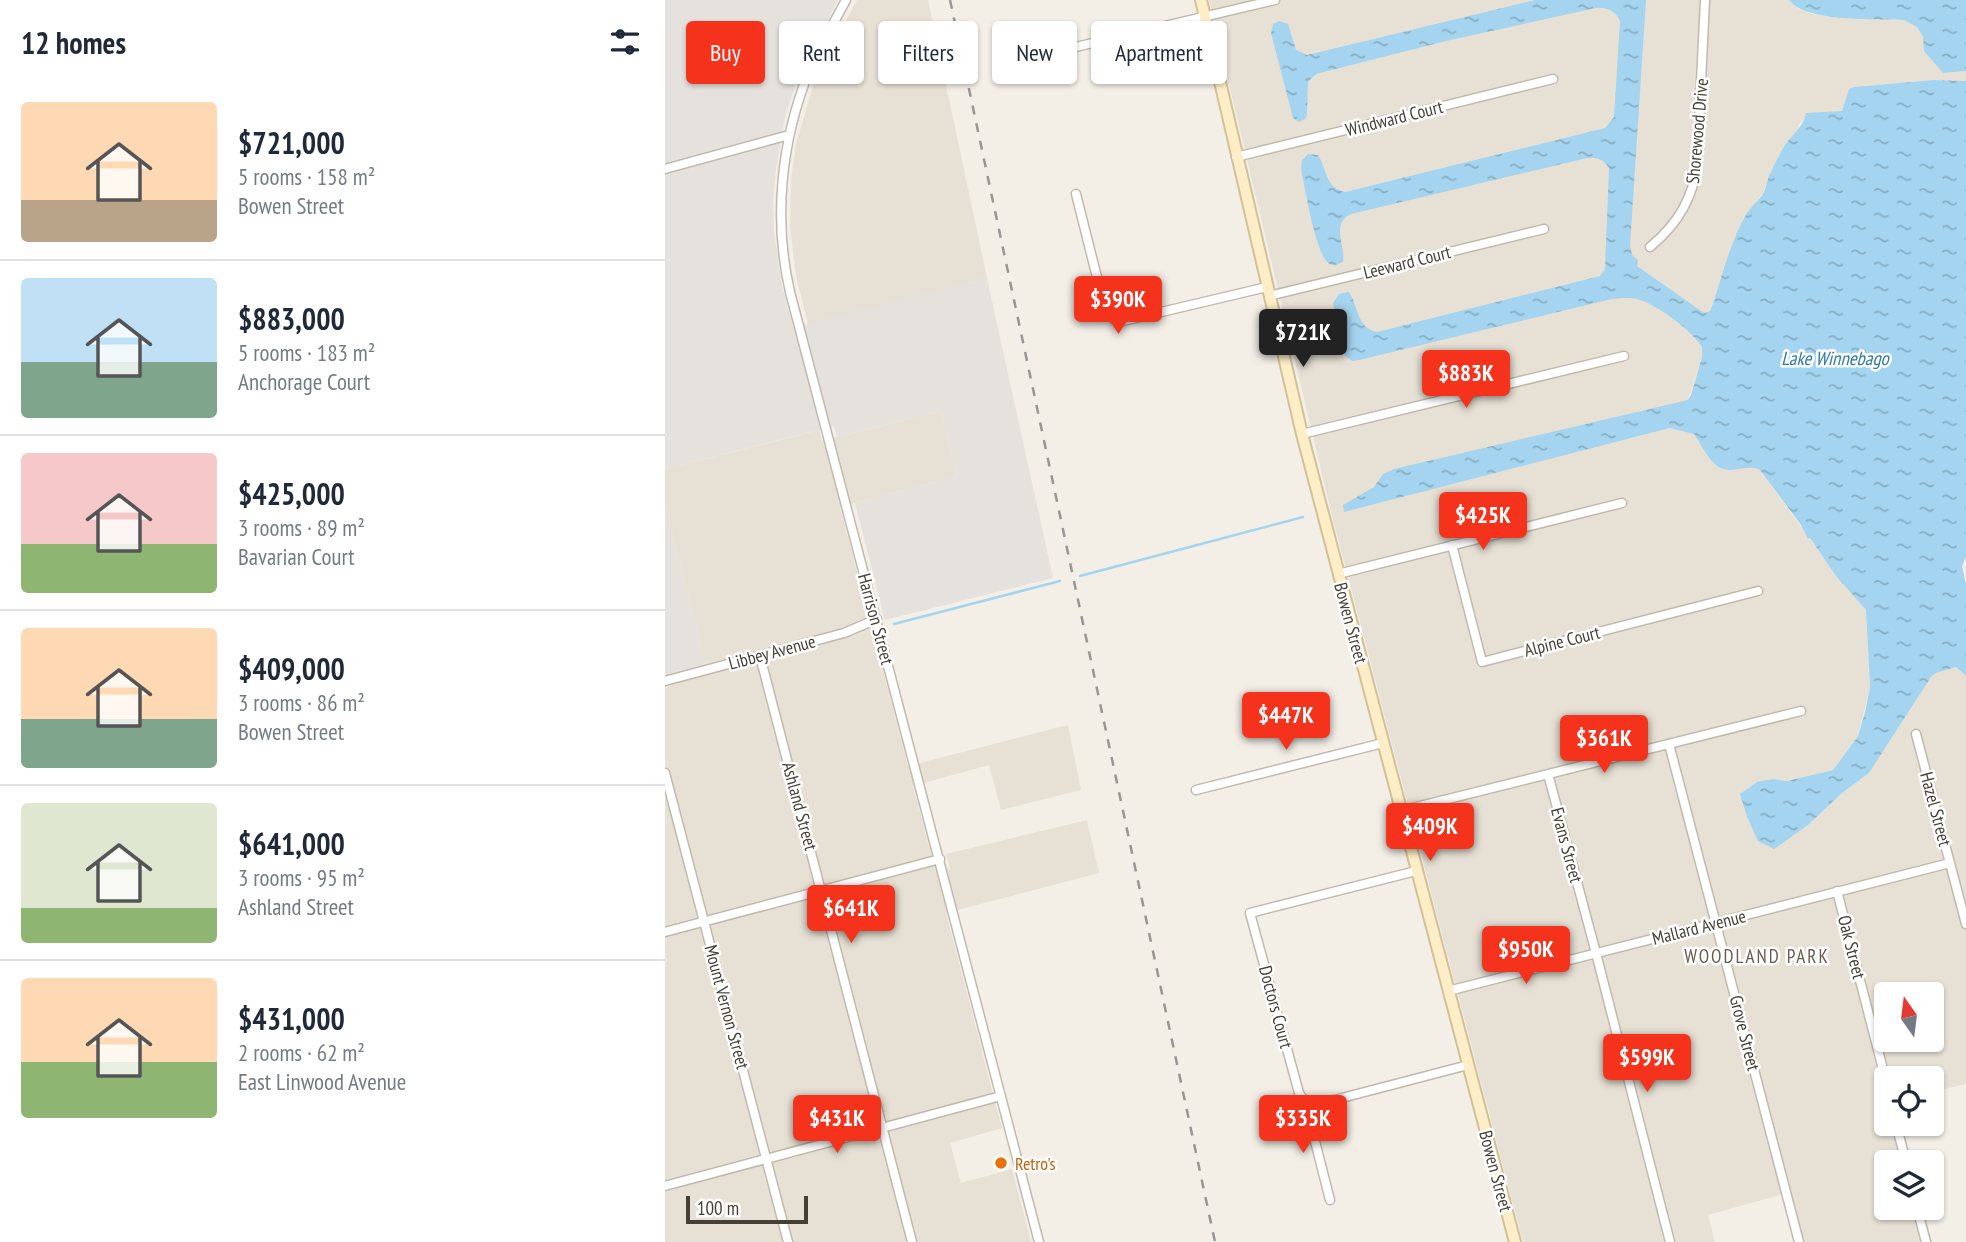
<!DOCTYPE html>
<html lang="en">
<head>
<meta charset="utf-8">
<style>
  body { margin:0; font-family:"PT Sans Narrow",sans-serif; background:#f2f2f3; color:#1f2937; height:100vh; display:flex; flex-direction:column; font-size:26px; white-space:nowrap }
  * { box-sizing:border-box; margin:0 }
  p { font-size:23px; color:#747a83 }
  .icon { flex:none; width:38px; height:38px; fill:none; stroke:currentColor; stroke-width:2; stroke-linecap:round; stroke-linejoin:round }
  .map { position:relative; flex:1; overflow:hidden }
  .sheet { display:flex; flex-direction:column; background:#fff; width:665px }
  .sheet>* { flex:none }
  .banner { position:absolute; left:21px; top:21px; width:665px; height:63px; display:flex; gap:14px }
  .needle { width:46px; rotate:346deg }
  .buttons { position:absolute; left:1209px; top:982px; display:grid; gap:14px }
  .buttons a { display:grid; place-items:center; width:70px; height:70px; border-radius:7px; background:#fff; box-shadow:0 2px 5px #0004; font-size:35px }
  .scale { position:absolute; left:21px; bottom:18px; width:122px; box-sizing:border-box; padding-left:7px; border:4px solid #463f36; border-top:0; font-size:19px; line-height:24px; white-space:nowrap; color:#463f36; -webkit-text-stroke:5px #fff; paint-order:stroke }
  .price { position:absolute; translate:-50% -60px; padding:0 16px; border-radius:7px; background:#f5331c; color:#fff; font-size:23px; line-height:46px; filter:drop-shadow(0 2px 4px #0008) }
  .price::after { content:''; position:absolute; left:50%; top:42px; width:21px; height:16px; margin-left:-10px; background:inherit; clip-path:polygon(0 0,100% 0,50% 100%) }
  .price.current { background:#222; color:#fff }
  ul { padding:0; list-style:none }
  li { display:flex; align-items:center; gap:21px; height:175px; padding:0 21px }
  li+li { border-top:2px solid #e0e1e3 }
  li span { display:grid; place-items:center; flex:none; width:196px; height:140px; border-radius:7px; color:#555 }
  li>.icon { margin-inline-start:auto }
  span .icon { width:84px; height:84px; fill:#fffc; stroke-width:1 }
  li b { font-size:30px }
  h2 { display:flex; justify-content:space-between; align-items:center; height:84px; padding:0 21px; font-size:30px }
  .pill { padding:0 24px; border-radius:7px; background:#fff; box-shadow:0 2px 5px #0004; font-size:24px; line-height:63px }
  .pill.current { background:#f5331c; color:#fff }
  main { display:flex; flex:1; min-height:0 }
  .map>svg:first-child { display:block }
</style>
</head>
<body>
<main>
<section class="sheet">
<h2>12 homes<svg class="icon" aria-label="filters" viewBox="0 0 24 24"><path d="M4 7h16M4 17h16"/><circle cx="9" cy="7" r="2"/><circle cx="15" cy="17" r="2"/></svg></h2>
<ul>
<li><span style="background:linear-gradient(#ffd9b3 70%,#b9a48a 0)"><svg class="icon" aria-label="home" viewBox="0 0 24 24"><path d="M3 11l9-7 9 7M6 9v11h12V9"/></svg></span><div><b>$721,000</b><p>5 rooms · 158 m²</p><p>Bowen Street</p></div></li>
<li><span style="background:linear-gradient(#bfe0f5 60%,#7fa58c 0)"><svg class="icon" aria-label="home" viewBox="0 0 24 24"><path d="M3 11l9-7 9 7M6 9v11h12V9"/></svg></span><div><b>$883,000</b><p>5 rooms · 183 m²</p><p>Anchorage Court</p></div></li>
<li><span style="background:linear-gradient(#f6c9c9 65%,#8fb573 0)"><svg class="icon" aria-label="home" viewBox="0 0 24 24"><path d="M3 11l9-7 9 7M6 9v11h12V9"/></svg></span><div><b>$425,000</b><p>3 rooms · 89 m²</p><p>Bavarian Court</p></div></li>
<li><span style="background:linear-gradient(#ffd9b3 65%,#7fa58c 0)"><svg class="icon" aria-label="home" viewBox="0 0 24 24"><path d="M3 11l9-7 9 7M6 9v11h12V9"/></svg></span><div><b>$409,000</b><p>3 rooms · 86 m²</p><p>Bowen Street</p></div></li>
<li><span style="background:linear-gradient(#dfe7d0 75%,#8fb573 0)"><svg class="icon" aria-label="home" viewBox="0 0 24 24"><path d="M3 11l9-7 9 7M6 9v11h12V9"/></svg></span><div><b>$641,000</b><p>3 rooms · 95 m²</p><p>Ashland Street</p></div></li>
<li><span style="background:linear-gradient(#ffd9b3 60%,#8fb573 0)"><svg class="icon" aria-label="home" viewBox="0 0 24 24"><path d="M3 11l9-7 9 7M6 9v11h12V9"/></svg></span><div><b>$431,000</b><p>2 rooms · 62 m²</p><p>East Linwood Avenue</p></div></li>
</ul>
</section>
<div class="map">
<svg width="1301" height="1242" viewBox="0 0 1301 1242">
  <defs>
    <pattern id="water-ripples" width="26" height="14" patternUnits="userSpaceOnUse" patternTransform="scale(1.75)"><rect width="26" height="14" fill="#a4d4ef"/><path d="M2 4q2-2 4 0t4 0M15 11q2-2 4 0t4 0" fill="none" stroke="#87adc2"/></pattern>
  </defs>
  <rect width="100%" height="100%" fill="#f3efe7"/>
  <path fill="#e7e1d5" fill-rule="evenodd" d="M192 0H263L322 278 143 324 131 276 125 227 126 179 131 144 149 82Z
    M544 0H1124L1132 8 1147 14 1239 20 1252 27 1277 72 1301 71V81L1269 80 1203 86 1180 103 1177 111 1146 114 1135 123 1131 133 1119 146 1111 165 1107 169 1098 193 1083 212 1068 244 1045 311 1037 347V357L1023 400 1029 434 1049 463 1060 470 1088 466 1095 470 1171 575 1201 610 1205 687 1193 736 1168 770 1122 781 1108 779 1082 817 1084 821 1143 825 1177 793 1204 773 1266 677 1271 673 1291 667 1301 676V1084L1267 1092V1078H1222V1124H1237L1247 1162H1222V1208H1258L1267 1242H1139L1126 1192 1043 1215 1050 1242H858L667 516ZM1222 994H1267V1040H1222Z
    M275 411 292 476 175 507 243 766 403 725 416 790 336 810 324 765 248 786 271 873 285 869 281 854 422 820 434 873 281 913 337 1128 285 1143 296 1183 347 1169 366 1242H0V685L43 673 0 505V469L154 430 157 441Z"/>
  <path fill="#e5e1dc" d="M0 0H173L131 83 119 121 111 170 108 200 109 231 117 286 128 327 322 278 388 578 220 620 190 503 292 476 275 411 172 437 169 426 0 469Z
    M0 505 41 665 0 676Z"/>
  <path fill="url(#water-ripples)" d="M870 0H981L965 246 967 255 973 260 972 266 1039 313 1045 311 1048 303C1058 273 1066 240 1082 213 1087 205 1095 200 1099 192 1101 187 1102 181 1104 176 1107 169 1114 156 1118 148 1125 136 1139 127 1141 113L1177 111 1184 89 1189 87 1269 80 1301 81V556L1297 566 1301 585V676L1291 667 1271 673 1266 677 1204 773 1177 793 1143 825 1109 849 1093 841 1082 817 1075 794 1092 782 1108 779 1122 781 1168 770 1193 736 1200 712 1205 687 1201 610 1171 576 1145 538 1143 539 1136 525 1095 470C1083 463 1065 476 1052 466 1042 458 1036 444 1029 434L1005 428 679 512 678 505 709 487 718 474 729 469 1023 400 1026 395 1037 357V347C1027 331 994 306 975 300 966 297 957 298 947 299L694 360 687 361 680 356 668 303 674 294 684 292C694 307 691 327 712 332L935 276 940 269 944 168C937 157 930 157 918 159L686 214C665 224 681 246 678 262 672 264 669 267 663 263 651 254 639 185 636 168L637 160 643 154 653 155C662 169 660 188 680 192L940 128 949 117 955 21C951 11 941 7 931 8L781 41 651 74 643 82 642 115 640 119 634 122 628 118 606 33 608 24 614 21 623 24 631 50 642 55Z
    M1124 0H1301V71L1278 73 1259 51 1258 37 1252 27 1239 20C1213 19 1139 22 1124 0Z"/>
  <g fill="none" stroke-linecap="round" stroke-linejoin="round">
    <path stroke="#a4d4ef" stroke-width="2.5" d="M415 576 638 517
      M229 624 395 581"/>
    <defs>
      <path id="minor" d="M181 0C169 23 154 47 144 71 116 142 108 218 125 292L374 1242
        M364 58 610 0
        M571 157 888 79
        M0 169 124 135
        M411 194 440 309 443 315 454 322 602 287
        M985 247C1012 225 1029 197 1032 163L1040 0
        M604 296 879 229
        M637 434 959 356
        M787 545 817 662 1093 591
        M673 574 957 503
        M95 656 247 1242
        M0 681 179 633 212 619
        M1251 734 1301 924
        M1004 744 1134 1242
        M0 773 123 1242
        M883 774 931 953 1005 1242
        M531 790 718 743
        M735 811 1136 711
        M751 871 585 913 634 1093 640 1102 650 1105 803 1065
        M1172 891 1222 1085
        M0 932 275 859
        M783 991 1285 863
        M640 1102 665 1200
        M1231 1124 1241 1162
        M0 1186 336 1096
        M1252 1208 1261 1242"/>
      <path id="secondary" d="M536 0 637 434 850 1242"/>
    </defs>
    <use href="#minor" stroke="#c1b9ad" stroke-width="11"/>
    <use href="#secondary" stroke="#d2c098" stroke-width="14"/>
    <use href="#minor" stroke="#fff" stroke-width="8"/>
    <use href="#secondary" stroke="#fdeec7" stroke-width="10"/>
    <path stroke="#969696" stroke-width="2.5" stroke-dasharray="9 9" stroke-linecap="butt" d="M285 0 550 1242"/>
  </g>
  <circle fill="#e8710a" stroke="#fff" stroke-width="2.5" cx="336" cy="1163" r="7"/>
  <g text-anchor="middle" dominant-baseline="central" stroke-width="5" stroke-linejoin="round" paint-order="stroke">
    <g font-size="18" fill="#463f36" stroke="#fff">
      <text transform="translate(729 118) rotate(-14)">Windward Court</text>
      <text transform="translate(1032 131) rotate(-85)">Shorewood Drive</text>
      <text transform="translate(742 262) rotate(-14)">Leeward Court</text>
      <text transform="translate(211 619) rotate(75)">Harrison Street</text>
      <text transform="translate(686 623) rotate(75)">Bowen Street</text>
      <text transform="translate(897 641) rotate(-14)">Alpine Court</text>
      <text transform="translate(107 652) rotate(-15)">Libbey Avenue</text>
      <text transform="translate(135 806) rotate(75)">Ashland Street</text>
      <text transform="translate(1271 809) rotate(75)">Hazel Street</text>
      <text transform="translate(902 845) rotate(75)">Evans Street</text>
      <text transform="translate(1034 927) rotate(-14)">Mallard Avenue</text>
      <text transform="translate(1187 947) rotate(76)">Oak Street</text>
      <text transform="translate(62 1007) rotate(75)">Mount Vernon Street</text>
      <text transform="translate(611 1007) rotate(75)">Doctors Court</text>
      <text transform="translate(1080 1033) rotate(76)">Grove Street</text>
      <text transform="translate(831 1171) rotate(75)">Bowen Street</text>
    </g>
    <g font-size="18" fill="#c56008" stroke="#fff" text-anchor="start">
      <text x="350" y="1163">Retro's</text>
    </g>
    <g font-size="19" font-style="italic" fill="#2f7aa8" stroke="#fff">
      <text x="1170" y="358">Lake Winnebago</text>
    </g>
    <g font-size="19" letter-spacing="2" fill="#695d4e" stroke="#fff">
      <text x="1092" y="956">WOODLAND PARK</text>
    </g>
  </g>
</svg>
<div class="buttons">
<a><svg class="needle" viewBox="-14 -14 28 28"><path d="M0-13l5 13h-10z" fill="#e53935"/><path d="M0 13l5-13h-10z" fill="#747a83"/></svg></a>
<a><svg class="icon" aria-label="locate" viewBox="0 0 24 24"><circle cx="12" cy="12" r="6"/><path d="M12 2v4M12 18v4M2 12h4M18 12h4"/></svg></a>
<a><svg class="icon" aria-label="layers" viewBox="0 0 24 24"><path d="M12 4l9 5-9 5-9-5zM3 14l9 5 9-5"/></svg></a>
</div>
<div class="scale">100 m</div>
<b class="price" style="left:453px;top:336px">$390K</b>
<b class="price current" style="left:638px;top:369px">$721K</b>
<b class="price" style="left:801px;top:410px">$883K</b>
<b class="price" style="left:818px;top:552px">$425K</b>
<b class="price" style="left:621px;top:752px">$447K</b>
<b class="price" style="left:939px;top:775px">$361K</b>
<b class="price" style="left:765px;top:863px">$409K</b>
<b class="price" style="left:186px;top:945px">$641K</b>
<b class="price" style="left:861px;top:986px">$950K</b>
<b class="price" style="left:982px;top:1094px">$599K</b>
<b class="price" style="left:172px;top:1155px">$431K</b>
<b class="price" style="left:638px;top:1155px">$335K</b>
<div class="banner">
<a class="pill current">Buy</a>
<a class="pill">Rent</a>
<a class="pill">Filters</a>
<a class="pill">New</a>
<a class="pill">Apartment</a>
</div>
</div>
</main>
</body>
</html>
